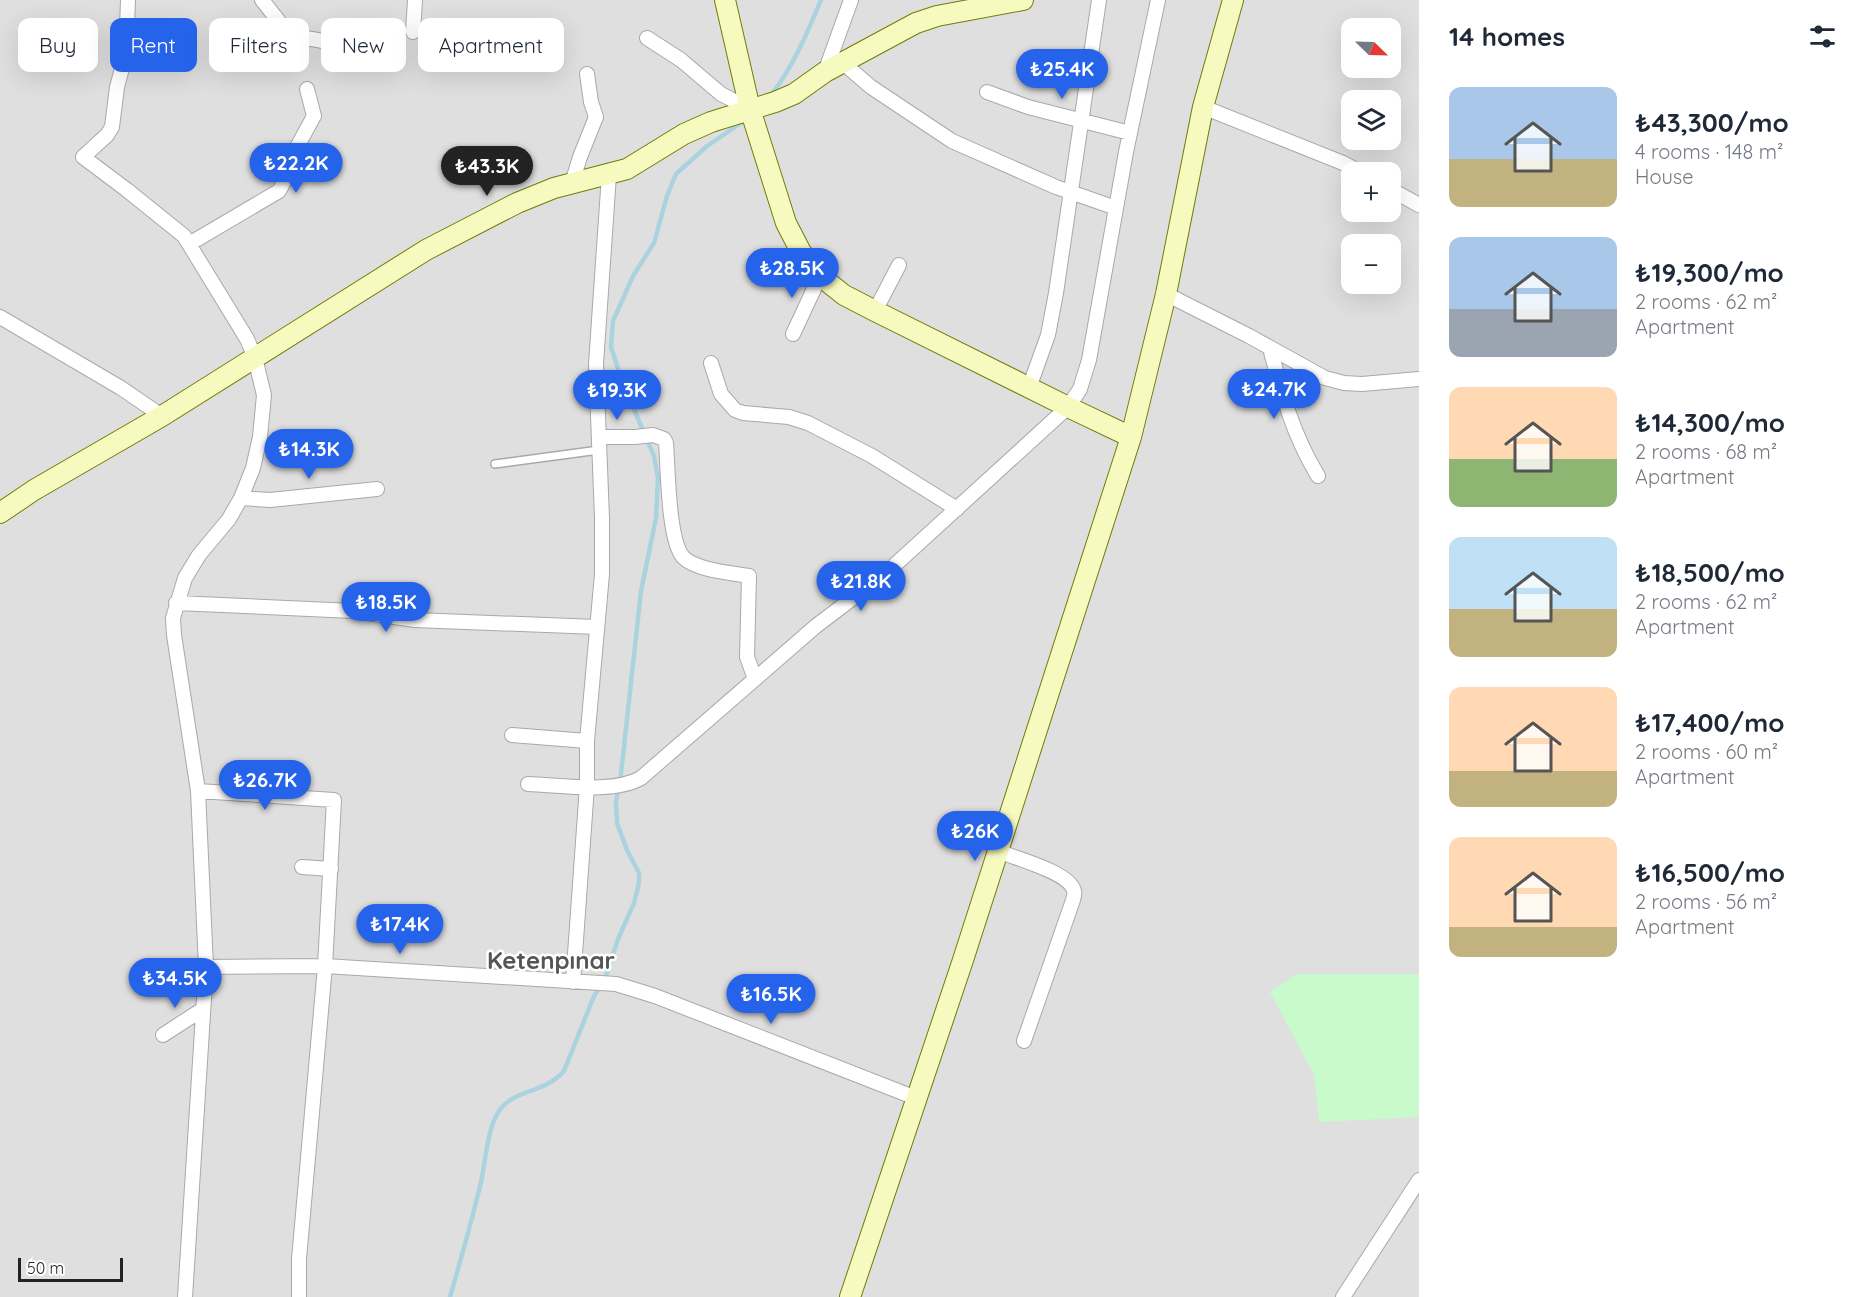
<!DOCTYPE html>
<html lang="en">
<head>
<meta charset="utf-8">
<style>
  body { margin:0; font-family:Quicksand,sans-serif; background:#f2f2f3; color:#1f2937; height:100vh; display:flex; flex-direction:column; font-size:22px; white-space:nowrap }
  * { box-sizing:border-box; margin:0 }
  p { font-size:20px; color:#747a83 }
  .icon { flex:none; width:33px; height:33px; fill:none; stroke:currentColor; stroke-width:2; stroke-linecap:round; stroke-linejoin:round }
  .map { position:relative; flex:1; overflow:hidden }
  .side { display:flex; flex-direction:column; background:#fff; width:450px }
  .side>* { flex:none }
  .banner { position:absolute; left:18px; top:18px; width:570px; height:54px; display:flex; gap:12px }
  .needle { width:39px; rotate:113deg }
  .fabs { position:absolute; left:1341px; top:18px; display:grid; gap:12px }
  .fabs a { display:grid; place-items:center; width:60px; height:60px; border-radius:12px; background:#fff; box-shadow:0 6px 24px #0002; font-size:30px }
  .scale { position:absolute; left:18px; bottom:15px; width:105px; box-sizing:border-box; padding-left:6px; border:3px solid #222; border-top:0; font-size:16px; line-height:21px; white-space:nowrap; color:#222; -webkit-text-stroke:4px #fff; paint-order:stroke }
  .price { position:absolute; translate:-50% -51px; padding:0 14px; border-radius:21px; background:#2563eb; color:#fff; font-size:20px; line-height:39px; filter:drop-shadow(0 2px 3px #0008) }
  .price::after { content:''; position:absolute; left:50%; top:36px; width:18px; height:14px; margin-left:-9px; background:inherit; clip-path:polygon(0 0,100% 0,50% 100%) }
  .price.selected { background:#222; color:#fff }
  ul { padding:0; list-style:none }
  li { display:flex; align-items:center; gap:18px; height:150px; padding:0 30px }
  li span { display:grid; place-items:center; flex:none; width:168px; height:120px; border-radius:12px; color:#555 }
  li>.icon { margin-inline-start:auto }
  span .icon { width:72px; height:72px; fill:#fffc; stroke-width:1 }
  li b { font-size:26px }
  h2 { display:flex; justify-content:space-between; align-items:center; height:72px; padding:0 30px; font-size:26px }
  .chip { padding:0 21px; border-radius:12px; background:#fff; box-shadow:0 6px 24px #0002; font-size:21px; line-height:54px }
  .chip.selected { background:#2563eb; color:#fff }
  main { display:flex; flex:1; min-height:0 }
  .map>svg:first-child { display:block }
</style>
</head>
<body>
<main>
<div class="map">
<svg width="1419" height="1297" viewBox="0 0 1419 1297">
  <rect width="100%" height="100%" fill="#f2efe9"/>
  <path fill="#e0dfdf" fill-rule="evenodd" d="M0 0H1419V1297H0ZM1352 28H1390V68H1352ZM1352 100H1390V140H1352ZM1352 172H1390V212H1352ZM1352 244H1390V284H1352Z"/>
  <path fill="#c8facc" d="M1296 974H1419V1117L1319 1122 1314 1075 1270 992Z"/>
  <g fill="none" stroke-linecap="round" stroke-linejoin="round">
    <path stroke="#aad3df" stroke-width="4.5" d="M772 94C794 65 807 33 821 0
      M450 1297C461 1259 472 1220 481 1182 486 1160 487 1124 502 1107 518 1089 545 1093 564 1071L594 996 606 976 618 939 634 903 639 883V873L627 850 617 823 616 802 621 774 641 591 656 518 658 478 654 456 622 381 611 347 613 321 633 276 654 243 667 196 676 174 707 146 744 121"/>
    <defs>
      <path id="lane" d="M495 464 599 450"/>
      <path id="street" d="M128 0 126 54 117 87 112 127 107 135 83 157 127 190 184 236 247 339 255 358 264 395 260 437 253 468 241 498 229 519 199 555 185 578 173 618 174 635 198 791 206 967 185 1297
        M262 0 288 33 294 36 323 41
        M413 32 415 0
        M647 38 681 60 721 94 750 109
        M843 63 871 87 952 141 1056 187 1116 208
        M825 72 851 0
        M987 92 1028 107 1130 133
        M1203 107 1343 163 1360 172
        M572 183 580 157 596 117 591 102 587 74
        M1390 189 1419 205
        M189 244 279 191 291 169 297 147 314 116 307 89
        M1166 294 1249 336 1325 378 1344 383 1362 384 1419 379
        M875 311 899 265
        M0 317 121 388 162 416
        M793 334 820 276
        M1270 348C1282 394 1293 435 1318 476
        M711 363 721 394 735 410 743 413 789 417 808 423 872 456 957 509
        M1029 388 1048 335 1056 293 1099 0
        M599 437H635L653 435 664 439 666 443C668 467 668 540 683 557 695 570 732 573 749 576L747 657 755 679
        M241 498 270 500 377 489
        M176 603 353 611 415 620 597 627
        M512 735 587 741
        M528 784C561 785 613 794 641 778L816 626 886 573 1068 407 1080 389 1089 360 1126 152 1158 0
        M198 791 334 800 325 966 299 1259V1297
        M998 851C1014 858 1070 872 1074 891 1075 894 1074 897 1073 900L1024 1041
        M302 867 331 869
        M206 967 325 966 616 984 655 996 916 1098
        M573 982 587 786V741L602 574V518L596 364 609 175
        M163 1035 203 1009
        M1343 1297 1419 1180"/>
      <path id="secondary" d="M725 0 750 109 786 223 801 252 820 276 844 295 875 311 1068 407 1131 437
        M0 513 34 490 162 416 426 250 517 203 554 188 627 169 684 134 711 122 775 102 794 94 825 72 916 23 937 16 1023 0
        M850 1297 963 960 1131 437 1166 294 1203 107 1233 0"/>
    </defs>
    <use href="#lane" stroke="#a9a9a9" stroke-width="10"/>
    <use href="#street" stroke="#a9a9a9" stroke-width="16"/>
    <use href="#secondary" stroke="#707d05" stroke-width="22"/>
    <use href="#lane" stroke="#fff" stroke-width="7"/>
    <use href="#street" stroke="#fff" stroke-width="14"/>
    <use href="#secondary" stroke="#f7fabf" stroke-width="20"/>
  </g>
  <g text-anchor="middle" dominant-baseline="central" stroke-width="5" stroke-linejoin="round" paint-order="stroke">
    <g font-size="24" font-weight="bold" fill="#555" stroke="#fff">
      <text x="551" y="960">Ketenpınar</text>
    </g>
  </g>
</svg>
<div class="fabs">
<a><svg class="needle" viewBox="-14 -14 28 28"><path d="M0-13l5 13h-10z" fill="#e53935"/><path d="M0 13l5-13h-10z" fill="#747a83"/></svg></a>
<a><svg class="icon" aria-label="layers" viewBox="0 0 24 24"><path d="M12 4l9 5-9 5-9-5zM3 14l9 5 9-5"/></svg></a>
<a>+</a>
<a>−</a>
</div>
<div class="scale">50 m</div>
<b class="price" style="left:1062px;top:100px">₺25.4K</b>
<b class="price" style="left:296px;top:194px">₺22.2K</b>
<b class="price selected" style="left:487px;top:197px">₺43.3K</b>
<b class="price" style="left:792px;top:299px">₺28.5K</b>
<b class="price" style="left:1274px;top:420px">₺24.7K</b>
<b class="price" style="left:617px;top:421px">₺19.3K</b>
<b class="price" style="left:309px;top:480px">₺14.3K</b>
<b class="price" style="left:861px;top:612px">₺21.8K</b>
<b class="price" style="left:386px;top:633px">₺18.5K</b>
<b class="price" style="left:265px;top:811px">₺26.7K</b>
<b class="price" style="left:975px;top:862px">₺26K</b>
<b class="price" style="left:400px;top:955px">₺17.4K</b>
<b class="price" style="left:175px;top:1009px">₺34.5K</b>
<b class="price" style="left:771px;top:1025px">₺16.5K</b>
<div class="banner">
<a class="chip">Buy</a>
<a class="chip selected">Rent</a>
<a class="chip">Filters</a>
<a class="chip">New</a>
<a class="chip">Apartment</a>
</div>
</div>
<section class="side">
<h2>14 homes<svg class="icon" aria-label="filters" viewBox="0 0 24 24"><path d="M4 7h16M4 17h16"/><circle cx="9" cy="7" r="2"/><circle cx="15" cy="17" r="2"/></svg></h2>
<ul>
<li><span style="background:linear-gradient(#a9c7e8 60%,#c2b280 0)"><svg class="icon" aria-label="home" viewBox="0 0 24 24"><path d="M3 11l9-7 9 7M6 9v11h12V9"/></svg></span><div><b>₺43,300/mo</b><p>4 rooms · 148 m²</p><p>House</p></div></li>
<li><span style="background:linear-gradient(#a9c7e8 60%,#9aa5b1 0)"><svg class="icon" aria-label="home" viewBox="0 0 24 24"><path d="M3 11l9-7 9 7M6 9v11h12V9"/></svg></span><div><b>₺19,300/mo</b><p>2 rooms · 62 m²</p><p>Apartment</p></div></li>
<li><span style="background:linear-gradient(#ffd9b3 60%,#8fb573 0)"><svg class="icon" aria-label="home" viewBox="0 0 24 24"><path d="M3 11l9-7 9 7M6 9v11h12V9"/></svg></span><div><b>₺14,300/mo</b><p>2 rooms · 68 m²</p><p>Apartment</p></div></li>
<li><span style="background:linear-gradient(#bfe0f5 60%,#c2b280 0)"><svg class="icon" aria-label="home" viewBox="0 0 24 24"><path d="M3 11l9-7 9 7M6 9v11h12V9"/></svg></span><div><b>₺18,500/mo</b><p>2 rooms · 62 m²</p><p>Apartment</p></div></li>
<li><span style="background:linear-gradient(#ffd9b3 70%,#c2b280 0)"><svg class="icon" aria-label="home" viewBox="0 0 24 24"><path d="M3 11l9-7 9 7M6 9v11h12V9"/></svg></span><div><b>₺17,400/mo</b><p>2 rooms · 60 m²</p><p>Apartment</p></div></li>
<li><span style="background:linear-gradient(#ffd9b3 75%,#c2b280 0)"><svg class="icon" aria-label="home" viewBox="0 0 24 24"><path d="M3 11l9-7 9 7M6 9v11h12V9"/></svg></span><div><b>₺16,500/mo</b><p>2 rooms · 56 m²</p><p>Apartment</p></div></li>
</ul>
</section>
</main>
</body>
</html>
